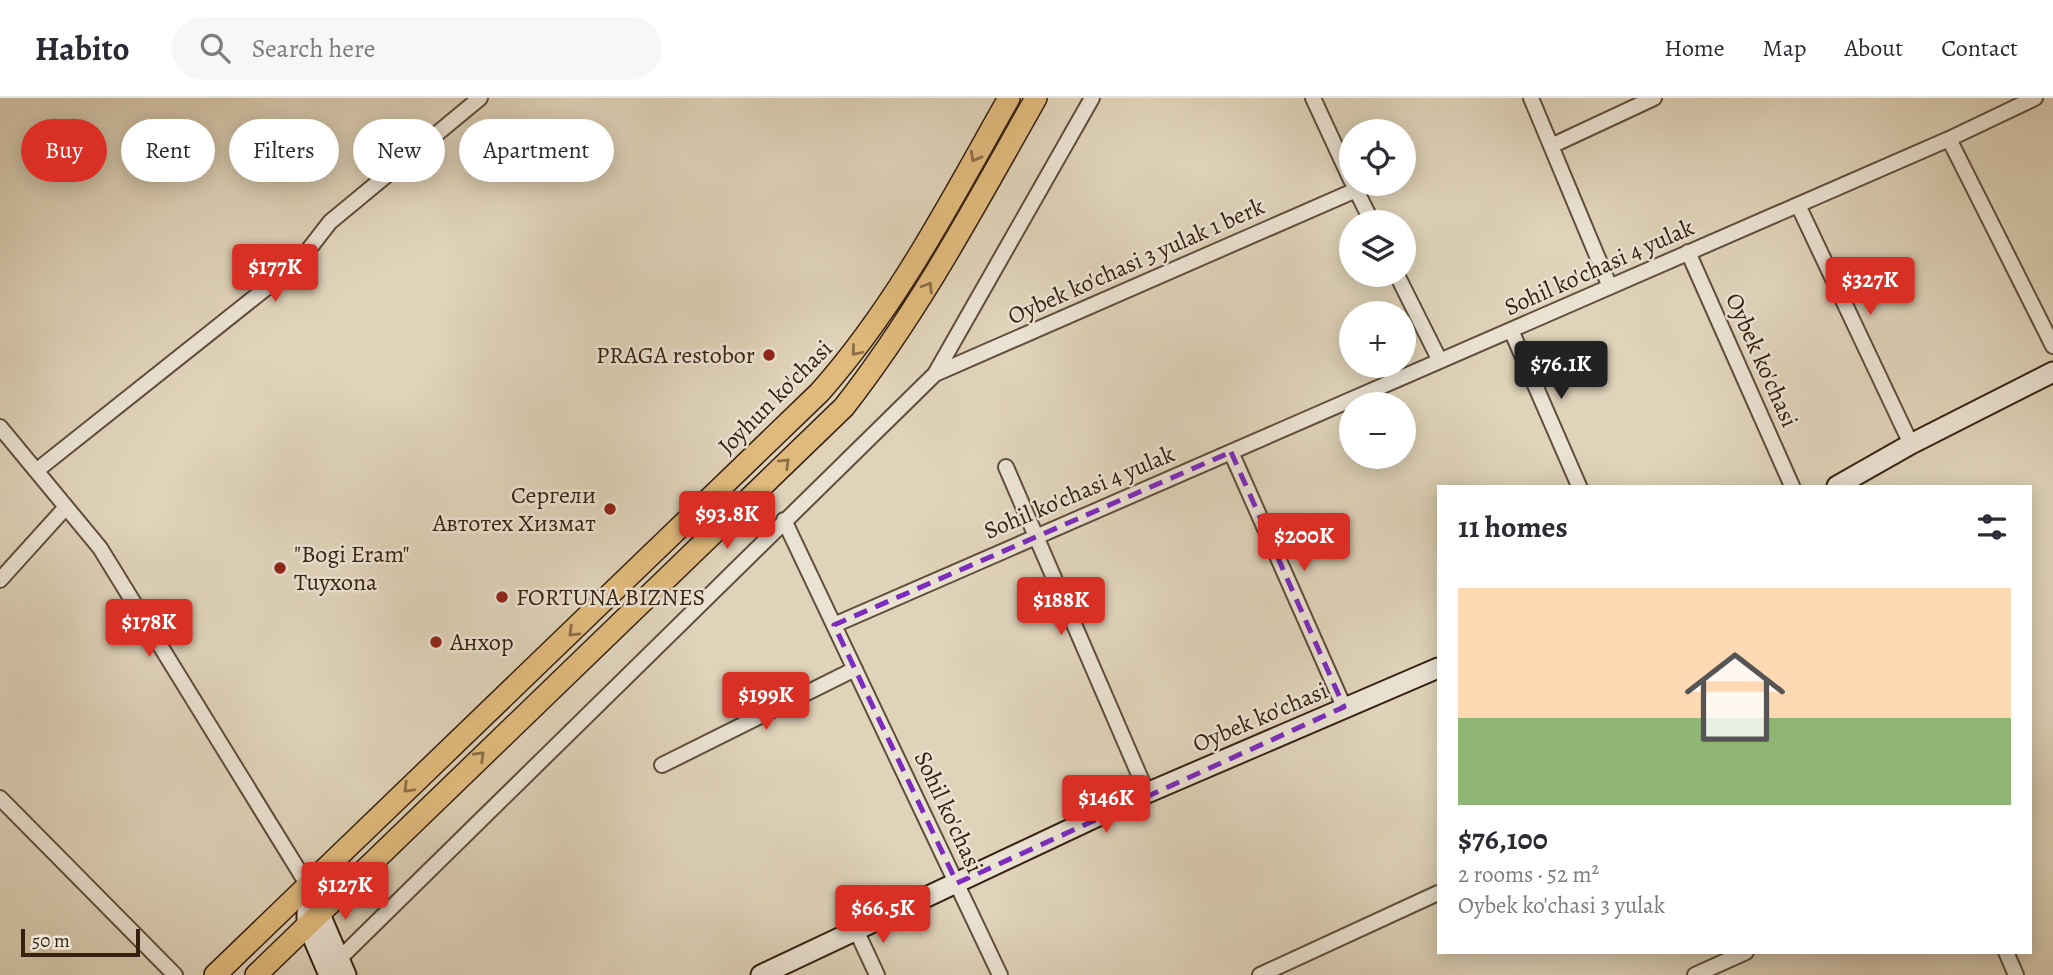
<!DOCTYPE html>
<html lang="en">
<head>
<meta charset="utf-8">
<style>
  body { margin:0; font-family:Alegreya,serif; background:#f7f7f7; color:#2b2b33; height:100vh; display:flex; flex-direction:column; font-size:26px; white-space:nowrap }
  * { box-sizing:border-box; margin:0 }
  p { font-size:23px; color:#7c7c81 }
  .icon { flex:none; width:38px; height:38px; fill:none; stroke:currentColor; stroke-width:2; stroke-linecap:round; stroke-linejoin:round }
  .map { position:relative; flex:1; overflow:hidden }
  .details { position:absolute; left:1437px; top:387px; width:595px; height:469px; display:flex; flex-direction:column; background:#fff; border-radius:0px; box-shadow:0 4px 18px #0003 }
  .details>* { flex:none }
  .hud { position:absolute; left:21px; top:21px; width:665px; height:63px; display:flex; gap:14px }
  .controls { position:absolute; left:1339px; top:21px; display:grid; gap:14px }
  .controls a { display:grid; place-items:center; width:77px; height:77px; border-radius:50%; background:#fff; box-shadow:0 4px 18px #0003; font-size:35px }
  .scale { position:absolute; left:21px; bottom:18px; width:119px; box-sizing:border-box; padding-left:7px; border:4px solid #362111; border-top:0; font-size:19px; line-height:24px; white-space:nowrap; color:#362111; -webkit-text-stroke:5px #eae2d2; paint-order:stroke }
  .price { position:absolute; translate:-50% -60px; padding:0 16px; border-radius:7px; background:#d93025; color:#fff; font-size:23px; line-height:46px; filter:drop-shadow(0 2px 4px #0008) }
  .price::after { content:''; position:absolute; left:50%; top:42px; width:21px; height:16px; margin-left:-10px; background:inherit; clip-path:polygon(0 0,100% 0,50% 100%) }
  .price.on { background:#222; color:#fff }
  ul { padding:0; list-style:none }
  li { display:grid; align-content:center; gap:14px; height:371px; padding:0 21px }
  li span { display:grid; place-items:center; height:217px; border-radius:0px; color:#555 }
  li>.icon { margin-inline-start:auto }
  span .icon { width:126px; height:126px; fill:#fffc; stroke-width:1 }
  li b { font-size:30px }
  h2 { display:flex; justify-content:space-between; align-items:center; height:84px; padding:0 21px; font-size:30px }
  .tag { padding:0 24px; border-radius:32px; background:#fff; box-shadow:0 4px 18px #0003; font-size:24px; line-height:63px }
  .tag.on { background:#d93025; color:#fff }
  header { display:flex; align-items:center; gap:42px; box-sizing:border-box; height:98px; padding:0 35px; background:#fff; border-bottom:2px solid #e1e1e2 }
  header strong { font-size:33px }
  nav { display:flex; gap:38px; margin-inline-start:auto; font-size:24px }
  .search { width:490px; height:63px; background:#f7f7f7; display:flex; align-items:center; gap:18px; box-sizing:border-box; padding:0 24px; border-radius:38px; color:#7c7c81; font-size:26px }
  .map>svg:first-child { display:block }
</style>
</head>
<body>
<header>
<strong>Habito</strong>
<div class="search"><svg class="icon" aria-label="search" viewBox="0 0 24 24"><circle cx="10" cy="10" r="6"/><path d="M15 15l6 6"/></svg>Search here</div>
<nav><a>Home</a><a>Map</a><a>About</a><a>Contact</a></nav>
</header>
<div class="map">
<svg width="2053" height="877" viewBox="0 0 2053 877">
  <rect width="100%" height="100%" fill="#dfd3b9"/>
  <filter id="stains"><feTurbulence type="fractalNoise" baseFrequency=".00286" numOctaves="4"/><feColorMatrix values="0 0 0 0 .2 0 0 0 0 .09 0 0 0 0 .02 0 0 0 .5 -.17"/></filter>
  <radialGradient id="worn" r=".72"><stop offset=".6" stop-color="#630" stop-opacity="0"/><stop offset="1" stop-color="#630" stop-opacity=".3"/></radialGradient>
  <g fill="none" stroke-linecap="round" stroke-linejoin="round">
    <defs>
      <path id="street" d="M1313 0 1351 82
        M1531 0 1610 189
        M1949 41 2053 248
        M1551 48 1654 0
        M1353 86 1372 124
        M1798 107 1911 346
        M1688 154 1792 388
        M1397 177 1440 263
        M1511 232 1579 388
        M935 276 1356 92
        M0 329 100 450 307 786
        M1231 354 1344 609
        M1006 369 1147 695
        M36 373 299 164 330 124 480 0
        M784 422 1000 877
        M0 482 66 409
        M834 527 1949 41 2035 0
        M662 667 855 571
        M0 700 175 877
        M856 832 877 877
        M2006 854 2016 877
        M333 867 935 276 1092 0
        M1260 877 1438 795
        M1695 877 1746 854"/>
      <path id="secondary" d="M1837 388 1911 346 2053 274
        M307 786 346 877
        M307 815V826L329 877
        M761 877 1147 695 1438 570"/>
      <path id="primary" d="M215 877 820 294C898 206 951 102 1009 0
        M256 877 844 309C919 213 976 106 1036 0"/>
    </defs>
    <use href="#street" stroke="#604e3b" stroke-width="18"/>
    <use href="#secondary" stroke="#362111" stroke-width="23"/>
    <use href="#primary" stroke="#362111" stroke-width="24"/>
    <use href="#street" stroke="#eae2d2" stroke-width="14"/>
    <use href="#secondary" stroke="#eae2d2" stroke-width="19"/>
    <use href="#primary" stroke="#e0ba7c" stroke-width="21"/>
  </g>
  <defs><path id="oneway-chevron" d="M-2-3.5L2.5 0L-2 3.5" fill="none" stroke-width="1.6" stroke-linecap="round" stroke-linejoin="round" transform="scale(1.75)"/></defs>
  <g stroke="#8b6e46">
    <use href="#oneway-chevron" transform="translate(975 59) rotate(119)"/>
    <use href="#oneway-chevron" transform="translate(928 189) rotate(-58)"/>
    <use href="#oneway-chevron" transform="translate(856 253) rotate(130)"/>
    <use href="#oneway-chevron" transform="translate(785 365) rotate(-44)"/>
    <use href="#oneway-chevron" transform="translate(573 534) rotate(136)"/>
    <use href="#oneway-chevron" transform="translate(480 658) rotate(-44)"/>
    <use href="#oneway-chevron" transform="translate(408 690) rotate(136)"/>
  </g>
  <path fill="none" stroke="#7b2cbf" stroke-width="5" stroke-dasharray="14 9" stroke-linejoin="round" d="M1231 354 1344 609 957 785 834 527Z"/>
  <g fill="#8f2418" stroke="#eae2d2" stroke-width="2.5">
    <circle cx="769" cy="257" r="7"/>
    <circle cx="610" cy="411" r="7"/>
    <circle cx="280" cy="470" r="7"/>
    <circle cx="502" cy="499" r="7"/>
    <circle cx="436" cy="544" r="7"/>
  </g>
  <g text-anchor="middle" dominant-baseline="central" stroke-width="5" stroke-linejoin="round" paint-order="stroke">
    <g font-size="24" fill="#362111" stroke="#eae2d2">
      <text transform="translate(1136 163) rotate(-24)">Oybek ko'chasi 3 yulak 1 berk</text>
      <text transform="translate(1599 169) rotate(-24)">Sohil ko'chasi 4 yulak</text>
      <text transform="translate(1762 262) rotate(66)">Oybek ko'chasi</text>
      <text transform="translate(775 299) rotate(-45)">Joyhun ko'chasi</text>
      <text transform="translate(1079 394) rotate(-23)">Sohil ko'chasi 4 yulak</text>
      <text transform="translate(1260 619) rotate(-23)">Oybek ko'chasi</text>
      <text transform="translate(949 714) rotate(65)">Sohil ko'chasi</text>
    </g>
    <g font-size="24" fill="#362111" stroke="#eae2d2" text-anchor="start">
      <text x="755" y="257" text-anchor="end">PRAGA restobor</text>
      <text x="596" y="397" text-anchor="end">Сергели<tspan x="596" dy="28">Автотех Хизмат</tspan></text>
      <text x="294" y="456">"Bogi Eram"<tspan x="294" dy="28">Tuyxona</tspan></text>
      <text x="516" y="499">FORTUNA BIZNES</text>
      <text x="450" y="544">Анхор</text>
    </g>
  </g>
  <rect width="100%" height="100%" filter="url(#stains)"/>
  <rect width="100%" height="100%" fill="url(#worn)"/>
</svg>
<div class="controls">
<a><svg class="icon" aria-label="locate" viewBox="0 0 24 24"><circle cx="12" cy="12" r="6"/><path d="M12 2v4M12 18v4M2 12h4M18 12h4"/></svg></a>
<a><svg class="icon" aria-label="layers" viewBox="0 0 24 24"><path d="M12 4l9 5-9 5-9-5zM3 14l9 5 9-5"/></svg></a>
<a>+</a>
<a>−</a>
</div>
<div class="scale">50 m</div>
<b class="price" style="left:275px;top:206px">$177K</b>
<b class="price" style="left:1870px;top:219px">$327K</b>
<b class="price on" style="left:1561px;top:303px">$76.1K</b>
<b class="price" style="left:727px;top:453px">$93.8K</b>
<b class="price" style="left:1304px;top:475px">$200K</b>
<b class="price" style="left:1061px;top:539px">$188K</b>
<b class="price" style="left:149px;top:561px">$178K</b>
<b class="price" style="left:766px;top:634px">$199K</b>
<b class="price" style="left:1106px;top:737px">$146K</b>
<b class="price" style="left:345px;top:824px">$127K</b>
<b class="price" style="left:883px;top:847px">$66.5K</b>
<div class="hud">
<a class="tag on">Buy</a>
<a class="tag">Rent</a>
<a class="tag">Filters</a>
<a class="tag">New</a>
<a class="tag">Apartment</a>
</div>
<section class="details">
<h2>11 homes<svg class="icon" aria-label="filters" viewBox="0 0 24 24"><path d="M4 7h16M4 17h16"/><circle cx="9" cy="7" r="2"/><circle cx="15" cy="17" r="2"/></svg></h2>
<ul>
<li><span style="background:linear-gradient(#ffd9b3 60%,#8fb573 0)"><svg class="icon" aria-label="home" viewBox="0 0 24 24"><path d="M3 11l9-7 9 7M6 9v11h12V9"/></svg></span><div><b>$76,100</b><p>2 rooms · 52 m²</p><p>Oybek ko'chasi 3 yulak</p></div></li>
</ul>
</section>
</div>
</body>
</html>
